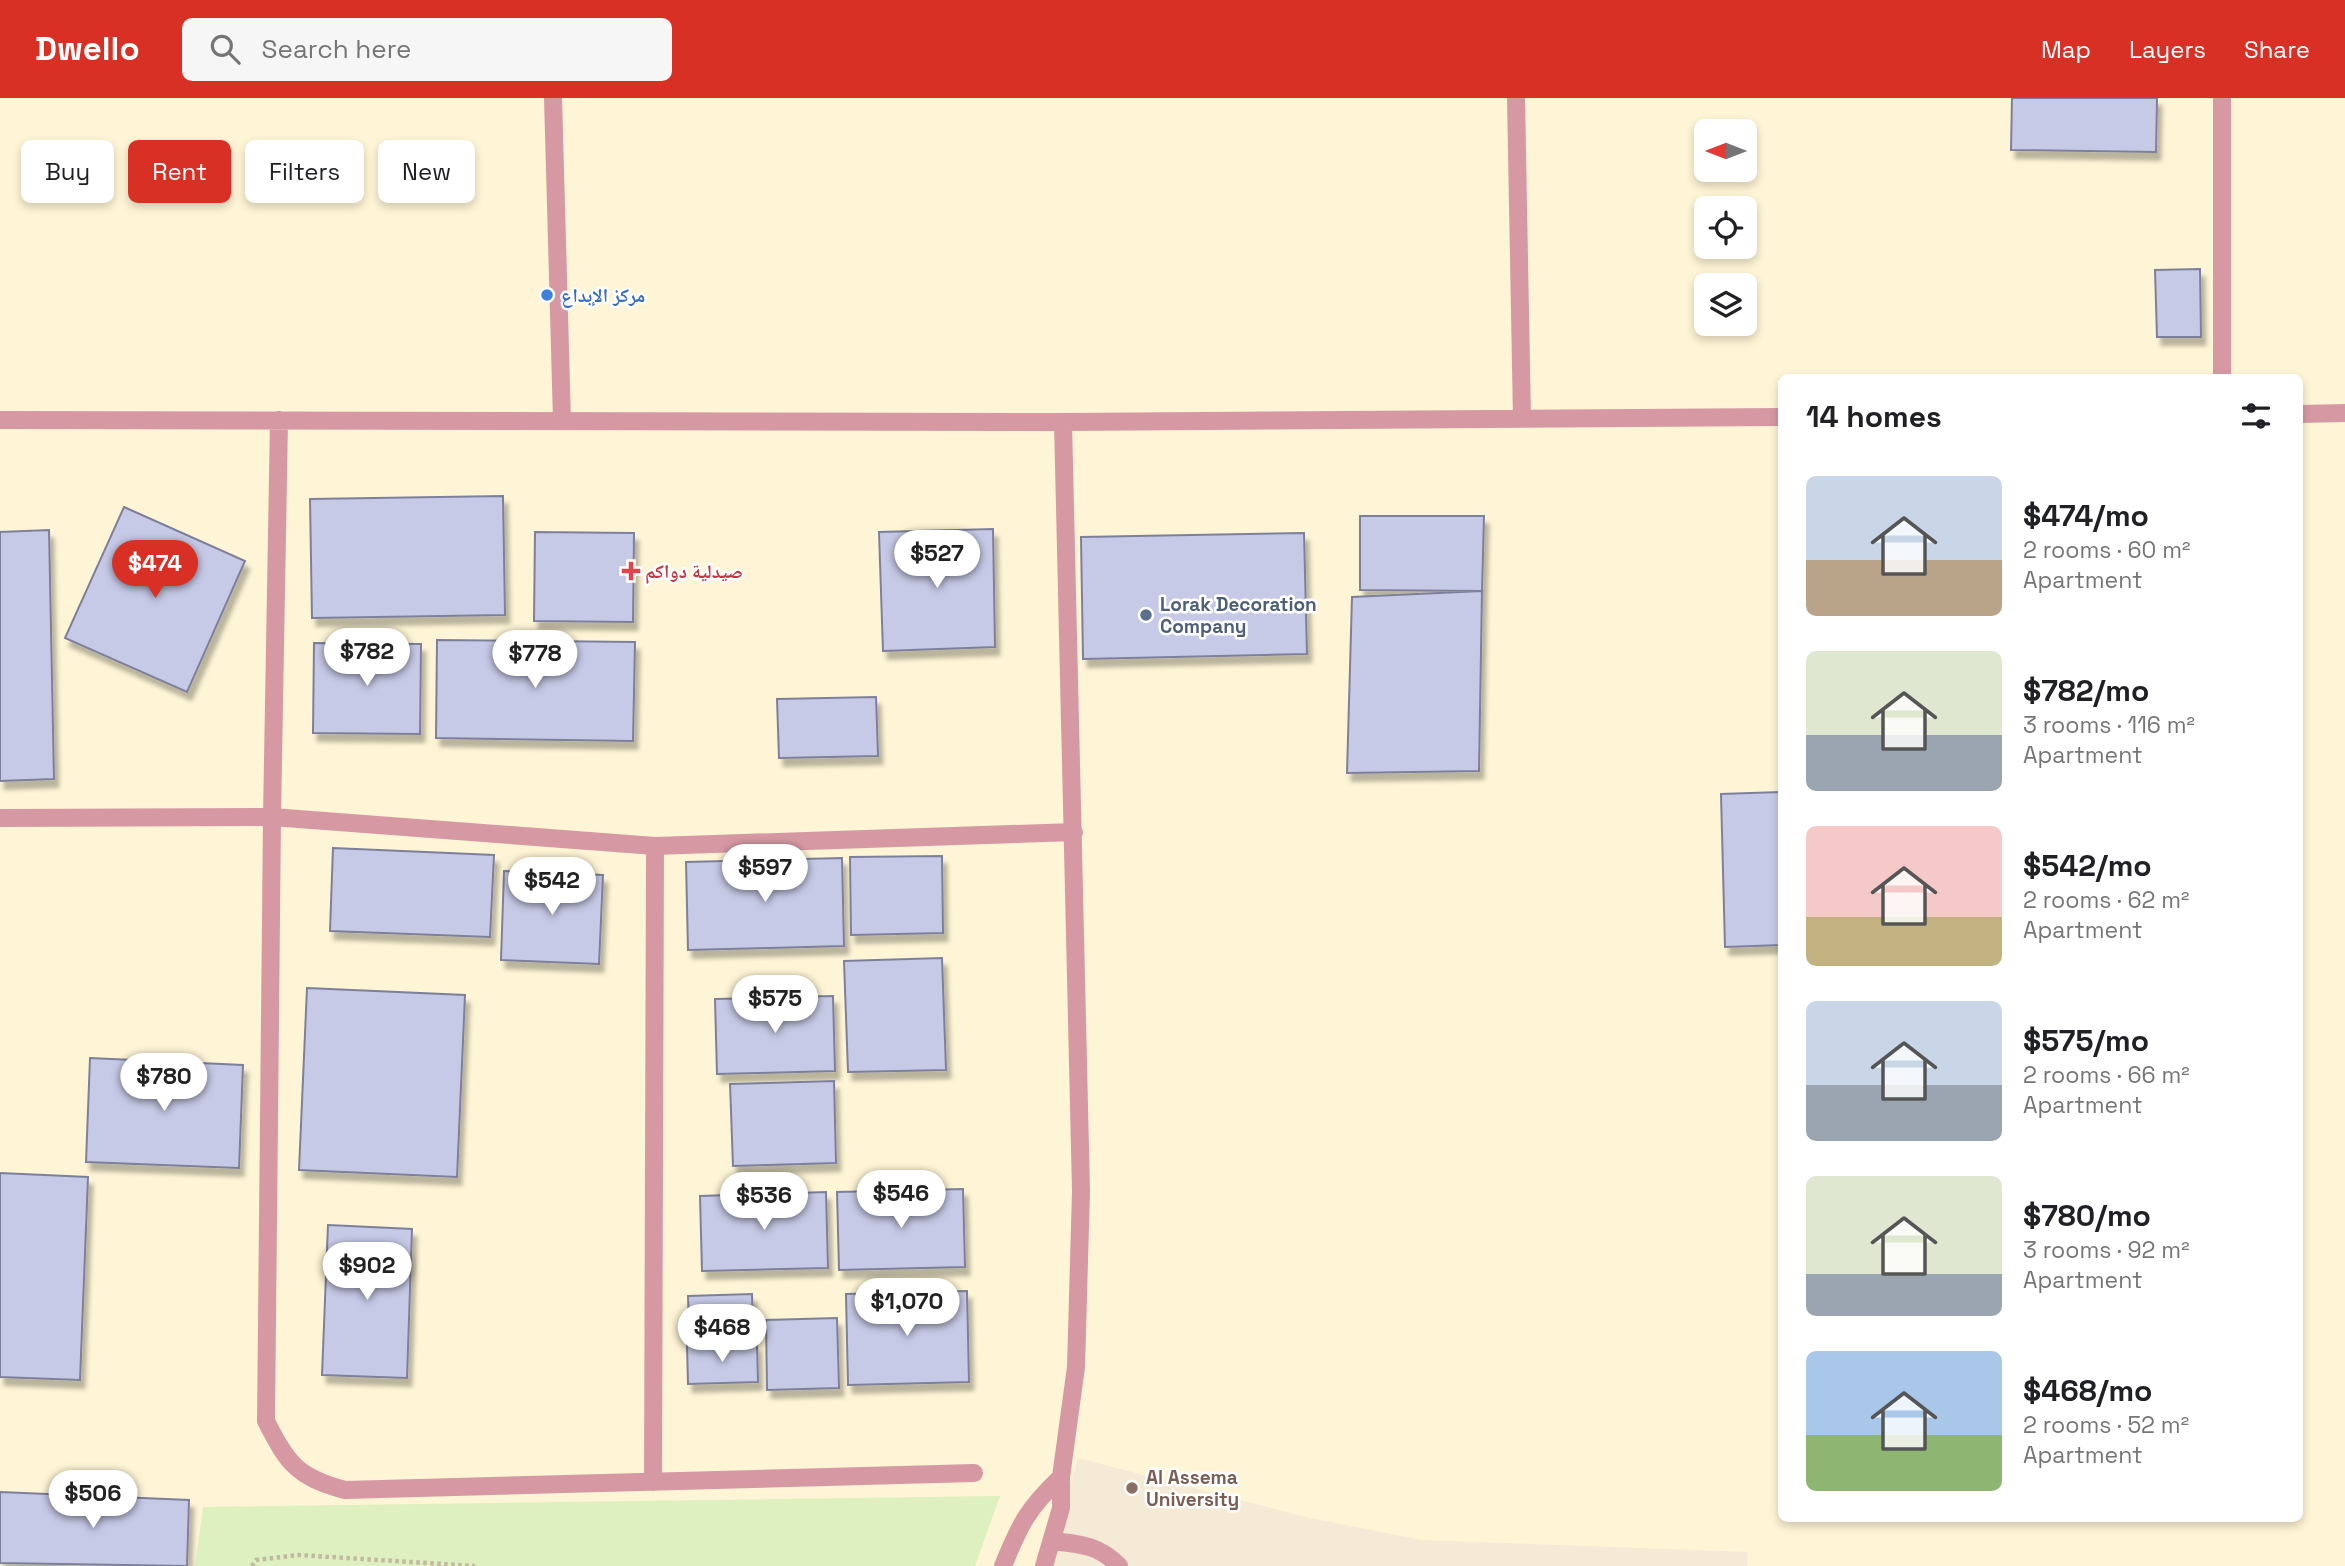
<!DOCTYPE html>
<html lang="en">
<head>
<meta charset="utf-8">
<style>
  body { margin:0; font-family:"Space Grotesk","Noto Naskh Arabic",sans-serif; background:#f6f6f6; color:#202124; height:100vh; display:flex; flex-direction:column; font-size:26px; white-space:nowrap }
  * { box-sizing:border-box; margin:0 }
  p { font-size:23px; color:#757577 }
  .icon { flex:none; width:38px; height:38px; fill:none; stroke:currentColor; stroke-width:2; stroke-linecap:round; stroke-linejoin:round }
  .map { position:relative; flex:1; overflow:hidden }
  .details { position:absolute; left:1778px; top:276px; width:525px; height:1148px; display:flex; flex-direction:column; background:#fff; border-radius:10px; box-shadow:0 4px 10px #0003 }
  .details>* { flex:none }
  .banner { position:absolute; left:21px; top:42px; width:665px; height:63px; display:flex; gap:14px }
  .needle { width:46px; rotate:270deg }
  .buttons { position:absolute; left:1694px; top:21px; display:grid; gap:14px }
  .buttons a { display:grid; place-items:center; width:63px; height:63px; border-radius:10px; background:#fff; box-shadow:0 4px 10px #0003; font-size:35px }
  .price { position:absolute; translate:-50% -60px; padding:0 16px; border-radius:24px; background:#fff; color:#222; font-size:23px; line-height:46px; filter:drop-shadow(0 2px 4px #0008) }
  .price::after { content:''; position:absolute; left:50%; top:42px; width:21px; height:16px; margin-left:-10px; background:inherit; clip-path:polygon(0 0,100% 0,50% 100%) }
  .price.on { background:#d93025; color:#fff }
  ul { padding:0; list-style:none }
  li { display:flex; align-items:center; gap:21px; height:175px; padding:0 28px }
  li span { display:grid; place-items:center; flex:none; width:196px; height:140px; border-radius:10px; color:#555 }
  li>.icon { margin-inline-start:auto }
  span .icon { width:84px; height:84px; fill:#fffc; stroke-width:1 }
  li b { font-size:30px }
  h2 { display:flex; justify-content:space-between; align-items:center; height:84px; padding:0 28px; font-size:30px }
  .chip { padding:0 24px; border-radius:10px; background:#fff; box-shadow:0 4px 10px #0003; font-size:24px; line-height:63px }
  .chip.on { background:#d93025; color:#fff }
  header { display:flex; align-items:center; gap:42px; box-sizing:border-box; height:98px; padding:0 35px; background:#d93025; color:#fff }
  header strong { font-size:33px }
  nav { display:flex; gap:38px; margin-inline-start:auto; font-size:24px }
  .search { width:490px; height:63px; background:#f6f6f6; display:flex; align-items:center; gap:18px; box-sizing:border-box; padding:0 24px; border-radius:10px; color:#757577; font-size:26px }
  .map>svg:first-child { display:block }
</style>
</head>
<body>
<header>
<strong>Dwello</strong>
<div class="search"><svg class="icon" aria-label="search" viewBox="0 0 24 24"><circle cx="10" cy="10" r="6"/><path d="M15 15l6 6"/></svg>Search here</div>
<nav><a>Map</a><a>Layers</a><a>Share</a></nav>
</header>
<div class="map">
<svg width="2345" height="1468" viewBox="0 0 2345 1468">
  <defs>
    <filter id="shadow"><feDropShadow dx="4.5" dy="8" stdDeviation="2" flood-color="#0004"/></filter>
  </defs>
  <rect width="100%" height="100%" fill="#fef5d6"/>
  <path fill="#f5ead5" d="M1078 1360 1310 1420 1421 1442 1748 1454 1747 1468H1047Z"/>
  <path fill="#deefc0" d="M1000 1398 975 1468H195L203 1409Z"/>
  <path fill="#c7cae7" stroke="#7e809b" stroke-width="2" filter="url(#shadow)" d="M2012 0H2157L2156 54 2011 52Z
    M2200 171 2201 239H2157L2155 172Z
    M503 398 505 517 312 520 310 401Z
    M124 409 245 463 187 594 65 540Z
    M1360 418H1484L1482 493 1360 492Z
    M993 431 995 549 883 553 879 434Z
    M49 432 54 681 0 683V434Z
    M535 434 634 435 633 524 534 523Z
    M1304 435 1307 556 1083 561 1081 439Z
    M1482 493 1479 673 1347 675 1352 499Z
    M437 542 635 544 633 643 436 640Z
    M314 545 421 546 420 636 313 635Z
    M876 599 878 658 779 660 777 601Z
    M1780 694 1782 847 1725 849 1721 696Z
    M333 750 494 757 490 839 330 833Z
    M942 758 943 835 851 837 850 759Z
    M842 760 844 848 688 852 686 764Z
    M504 773 603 777 599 866 501 862Z
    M942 860 946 972 848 974 844 863Z
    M307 890 465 897 457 1079 299 1072Z
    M833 898 835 973 717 976 715 901Z
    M90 960 243 967 239 1070 86 1064Z
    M834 983 836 1065 733 1068 730 986Z
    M0 1075 88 1079 80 1282 0 1279Z
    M963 1091 965 1169 839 1172 837 1094Z
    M826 1094 828 1170 702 1173 700 1098Z
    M328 1127 412 1131 407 1280 322 1277Z
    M967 1193 969 1284 848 1287 846 1196Z
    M752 1196 753 1230 689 1232 688 1198Z
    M837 1220 839 1290 767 1292 766 1222Z
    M757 1246 758 1284 688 1286 687 1247Z
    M0 1394 189 1402 187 1468 0 1465Z"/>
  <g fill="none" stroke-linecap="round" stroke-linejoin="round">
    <path stroke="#c1b9a0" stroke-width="4.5" stroke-dasharray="3.5 3.5" stroke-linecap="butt" d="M252 1468 256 1462 299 1457 475 1468"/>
    <path stroke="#d699a4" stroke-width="18" d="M553 0 562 323
      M1516 0 1522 321
      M2222 280V0
      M2300 316 2345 315
      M0 322 1063 324 1782 319
      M279 322 272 719 655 748 1074 734
      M0 720 272 719 266 1323C288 1366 297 1379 345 1392L974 1375
      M653 1384 655 748
      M1052 1443C1080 1446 1099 1447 1119 1468
      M1003 1468C1020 1426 1028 1410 1061 1379
      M1044 1468 1061 1410V1379L1076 1269 1081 1093 1063 324"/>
  </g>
  <circle fill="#3f7fe0" stroke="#fff" stroke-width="2.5" cx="547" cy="197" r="7"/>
  <path fill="#e0444e" stroke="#fff" stroke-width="2.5" d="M627.5 462.5h7v7h7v7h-7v7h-7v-7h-7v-7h7z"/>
  <circle fill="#5c6f8a" stroke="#fff" stroke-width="2.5" cx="1146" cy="517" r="7"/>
  <circle fill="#8d6e63" stroke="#fff" stroke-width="2.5" cx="1132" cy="1390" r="7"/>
  <g text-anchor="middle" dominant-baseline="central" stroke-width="5" stroke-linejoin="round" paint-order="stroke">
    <g font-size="19" font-weight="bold" fill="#366cbe" stroke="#fff" text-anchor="start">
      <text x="561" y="197">مركز الإبداع</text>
    </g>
    <g font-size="19" font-weight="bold" fill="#be3a42" stroke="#fff" text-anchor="start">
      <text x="645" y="473">صيدلية دواكم</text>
    </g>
    <g font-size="19" font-weight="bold" fill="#4e5e75" stroke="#fff" text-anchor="start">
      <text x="1160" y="506">Lorak Decoration<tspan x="1160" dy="22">Company</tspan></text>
    </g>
    <g font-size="19" font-weight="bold" fill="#785e54" stroke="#fff" text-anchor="start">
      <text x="1146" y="1379">Al Assema<tspan x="1146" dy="22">University</tspan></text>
    </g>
  </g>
</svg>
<div class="buttons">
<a><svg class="needle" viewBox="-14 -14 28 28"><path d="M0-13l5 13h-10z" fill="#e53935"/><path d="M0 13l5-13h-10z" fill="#757577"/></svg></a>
<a><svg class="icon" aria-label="locate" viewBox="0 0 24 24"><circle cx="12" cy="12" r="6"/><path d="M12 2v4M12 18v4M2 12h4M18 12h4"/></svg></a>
<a><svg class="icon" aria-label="layers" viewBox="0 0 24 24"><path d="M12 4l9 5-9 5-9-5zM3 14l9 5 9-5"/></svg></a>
</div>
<b class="price" style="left:937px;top:492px">$527</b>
<b class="price on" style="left:155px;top:502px">$474</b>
<b class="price" style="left:367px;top:590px">$782</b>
<b class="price" style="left:535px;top:592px">$778</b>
<b class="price" style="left:765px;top:806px">$597</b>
<b class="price" style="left:552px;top:819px">$542</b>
<b class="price" style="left:775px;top:937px">$575</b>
<b class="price" style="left:164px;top:1015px">$780</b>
<b class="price" style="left:901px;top:1132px">$546</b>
<b class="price" style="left:764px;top:1134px">$536</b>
<b class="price" style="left:367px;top:1204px">$902</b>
<b class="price" style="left:907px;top:1240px">$1,070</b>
<b class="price" style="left:722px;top:1266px">$468</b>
<b class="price" style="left:93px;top:1432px">$506</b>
<div class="banner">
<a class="chip">Buy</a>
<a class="chip on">Rent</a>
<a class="chip">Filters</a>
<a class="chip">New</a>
</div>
<section class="details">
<h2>14 homes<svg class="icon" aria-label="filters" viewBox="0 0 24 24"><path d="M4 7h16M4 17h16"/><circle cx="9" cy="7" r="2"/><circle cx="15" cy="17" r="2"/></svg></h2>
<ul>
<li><span style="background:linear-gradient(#c9d6e8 60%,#b9a48a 0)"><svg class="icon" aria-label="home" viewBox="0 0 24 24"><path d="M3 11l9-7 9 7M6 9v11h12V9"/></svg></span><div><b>$474/mo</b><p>2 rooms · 60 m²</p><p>Apartment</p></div></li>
<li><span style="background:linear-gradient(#dfe7d0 60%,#9aa5b1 0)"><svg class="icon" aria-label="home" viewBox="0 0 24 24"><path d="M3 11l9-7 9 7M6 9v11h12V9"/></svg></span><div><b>$782/mo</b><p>3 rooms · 116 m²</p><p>Apartment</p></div></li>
<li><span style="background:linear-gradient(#f6c9c9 65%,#c2b280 0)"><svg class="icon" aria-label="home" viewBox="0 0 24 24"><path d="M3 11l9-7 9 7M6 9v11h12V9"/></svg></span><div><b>$542/mo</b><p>2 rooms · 62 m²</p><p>Apartment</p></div></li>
<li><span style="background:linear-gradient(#c9d6e8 60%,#9aa5b1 0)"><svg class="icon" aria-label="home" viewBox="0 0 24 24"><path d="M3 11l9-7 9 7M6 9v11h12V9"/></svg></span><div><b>$575/mo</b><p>2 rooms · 66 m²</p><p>Apartment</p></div></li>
<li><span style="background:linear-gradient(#dfe7d0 70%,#9aa5b1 0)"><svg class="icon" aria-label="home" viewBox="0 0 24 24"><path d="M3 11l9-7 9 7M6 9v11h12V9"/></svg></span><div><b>$780/mo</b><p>3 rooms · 92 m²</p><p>Apartment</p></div></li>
<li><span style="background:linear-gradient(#a9c7e8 60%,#8fb573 0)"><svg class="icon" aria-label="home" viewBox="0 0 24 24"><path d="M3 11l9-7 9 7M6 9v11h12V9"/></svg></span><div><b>$468/mo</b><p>2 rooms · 52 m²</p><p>Apartment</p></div></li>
</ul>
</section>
</div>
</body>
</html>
